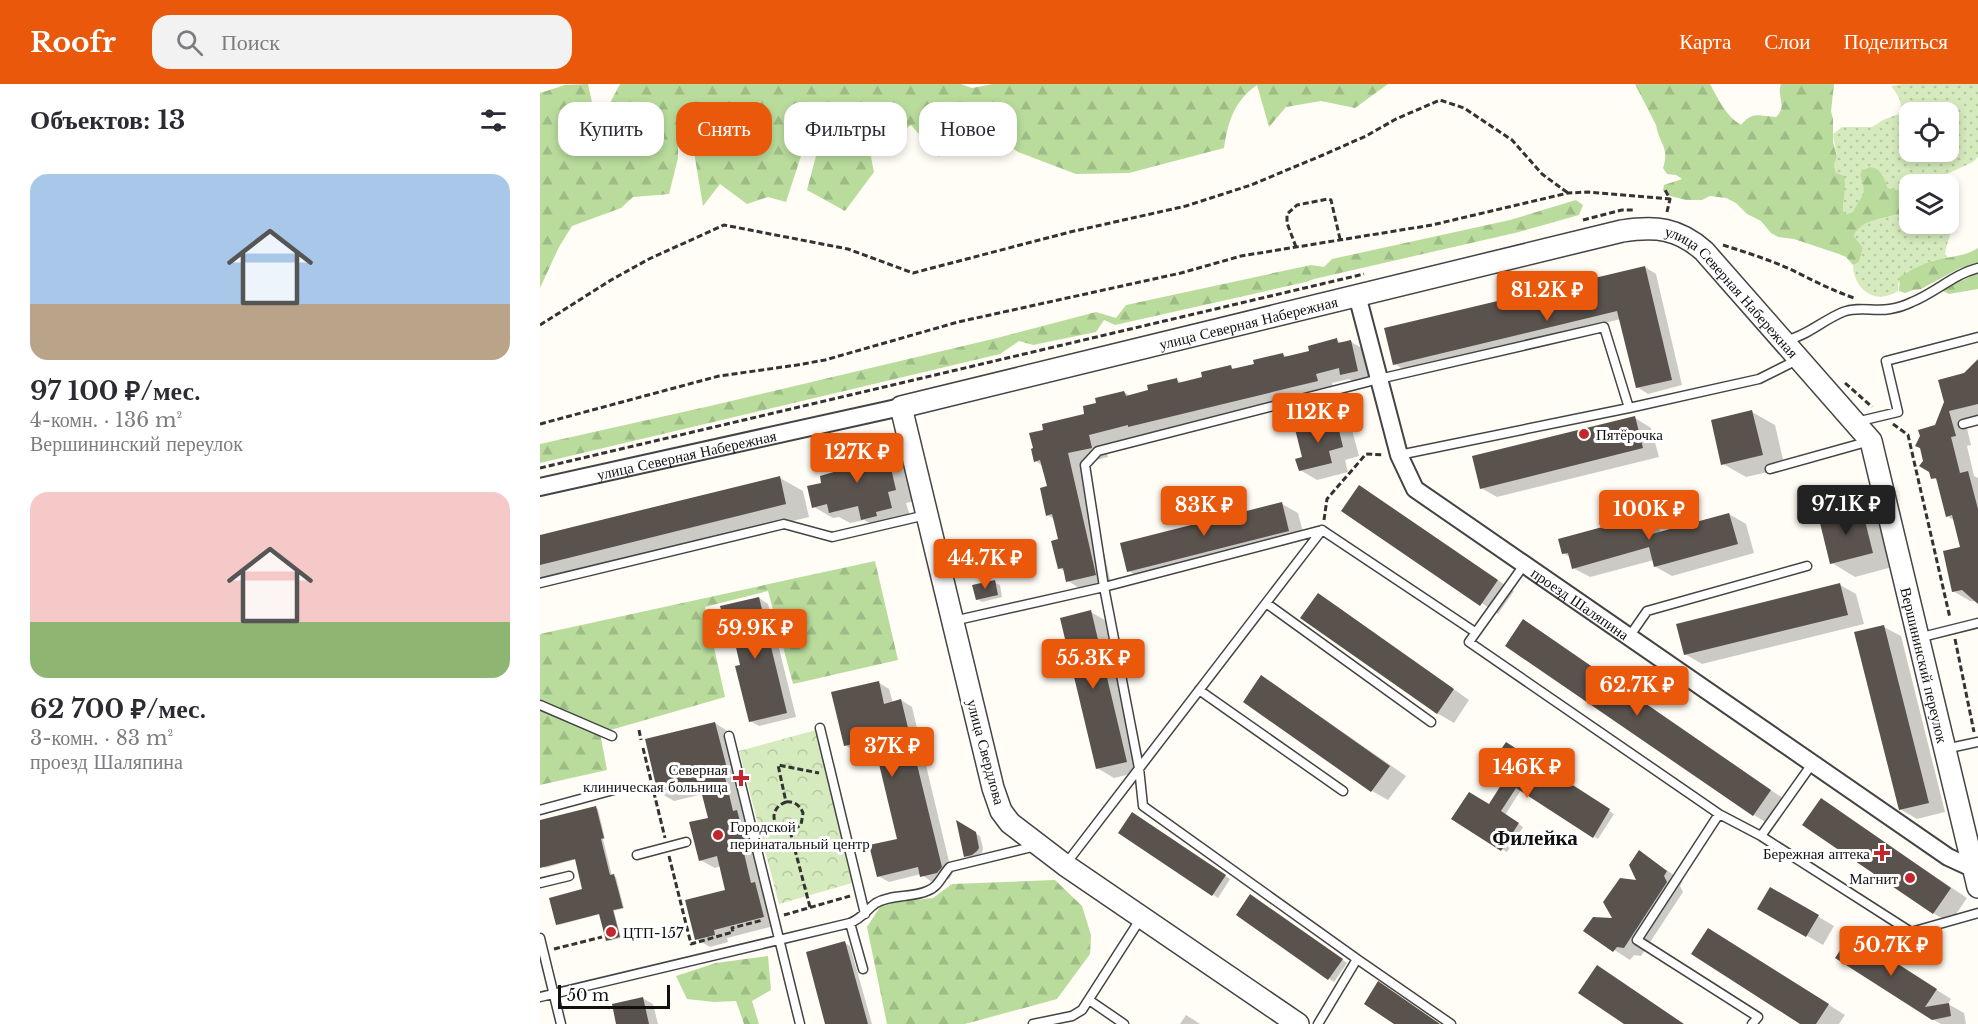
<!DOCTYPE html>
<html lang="ru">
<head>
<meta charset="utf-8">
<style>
  body { margin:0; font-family:"Libre Baskerville",serif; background:#f2f2f3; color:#2b2b33; height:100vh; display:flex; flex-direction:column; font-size:22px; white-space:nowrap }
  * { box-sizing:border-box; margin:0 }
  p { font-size:20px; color:#7c7c81 }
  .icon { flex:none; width:33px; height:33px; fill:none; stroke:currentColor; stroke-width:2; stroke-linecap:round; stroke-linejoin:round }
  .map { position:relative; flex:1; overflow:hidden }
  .side { display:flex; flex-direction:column; background:#fff; width:540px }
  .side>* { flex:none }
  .top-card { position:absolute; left:18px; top:18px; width:570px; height:54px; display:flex; gap:12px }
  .fabs { position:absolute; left:1359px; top:18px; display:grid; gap:12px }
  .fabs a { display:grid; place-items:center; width:60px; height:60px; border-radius:12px; background:#fff; box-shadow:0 3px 9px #0003; font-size:30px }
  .scale { position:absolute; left:18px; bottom:15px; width:112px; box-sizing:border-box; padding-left:6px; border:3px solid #111; border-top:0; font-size:16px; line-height:21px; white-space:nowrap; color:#111; -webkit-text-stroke:4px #fff; paint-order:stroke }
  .price { position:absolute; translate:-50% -51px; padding:0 14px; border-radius:6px; background:#ea580c; color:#fff; font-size:20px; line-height:39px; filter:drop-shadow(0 2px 3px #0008) }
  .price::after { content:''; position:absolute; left:50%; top:36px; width:18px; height:14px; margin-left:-9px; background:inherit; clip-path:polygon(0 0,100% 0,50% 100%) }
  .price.on { background:#222; color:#fff }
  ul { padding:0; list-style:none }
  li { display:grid; align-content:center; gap:12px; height:318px; padding:0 30px }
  li span { display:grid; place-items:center; height:186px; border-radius:18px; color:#555 }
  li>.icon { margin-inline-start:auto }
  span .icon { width:108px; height:108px; fill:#fffc; stroke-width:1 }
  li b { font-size:26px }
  h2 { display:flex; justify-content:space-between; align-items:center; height:72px; padding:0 30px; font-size:26px }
  .tag { padding:0 21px; border-radius:18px; background:#fff; box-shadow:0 3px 9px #0003; font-size:21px; line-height:54px }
  .tag.on { background:#ea580c; color:#fff }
  header { display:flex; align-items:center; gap:36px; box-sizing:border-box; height:84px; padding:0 30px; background:#ea580c; color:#fff }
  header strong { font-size:28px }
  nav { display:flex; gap:33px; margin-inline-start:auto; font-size:21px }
  .search { width:420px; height:54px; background:#f2f2f3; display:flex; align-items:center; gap:15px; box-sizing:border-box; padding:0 21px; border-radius:18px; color:#7c7c81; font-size:22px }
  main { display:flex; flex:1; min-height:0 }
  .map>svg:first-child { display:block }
</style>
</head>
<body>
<header>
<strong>Roofr</strong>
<div class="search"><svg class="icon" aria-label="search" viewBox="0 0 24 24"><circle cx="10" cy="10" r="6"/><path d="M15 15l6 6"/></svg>Поиск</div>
<nav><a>Карта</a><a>Слои</a><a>Поделиться</a></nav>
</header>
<main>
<section class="side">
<h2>Объектов: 13<svg class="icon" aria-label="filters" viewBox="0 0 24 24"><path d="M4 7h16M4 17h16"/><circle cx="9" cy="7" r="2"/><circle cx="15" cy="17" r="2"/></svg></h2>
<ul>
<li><span style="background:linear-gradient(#a9c7e8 70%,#b9a48a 0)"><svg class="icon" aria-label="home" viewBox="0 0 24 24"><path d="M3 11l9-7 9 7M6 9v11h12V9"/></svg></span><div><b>97 100 ₽/мес.</b><p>4-комн. · 136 m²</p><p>Вершининский переулок</p></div></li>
<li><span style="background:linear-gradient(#f6c9c9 70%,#8fb573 0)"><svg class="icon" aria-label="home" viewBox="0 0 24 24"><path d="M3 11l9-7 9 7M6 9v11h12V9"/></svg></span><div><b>62 700 ₽/мес.</b><p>3-комн. · 83 m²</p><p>проезд Шаляпина</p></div></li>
</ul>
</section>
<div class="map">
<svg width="1438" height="940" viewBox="0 0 1438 940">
  <defs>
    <pattern id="grass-dots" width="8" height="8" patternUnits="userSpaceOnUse" patternTransform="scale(1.5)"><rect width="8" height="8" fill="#d5ebbd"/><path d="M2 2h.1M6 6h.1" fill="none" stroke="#b6c8a1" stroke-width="1.8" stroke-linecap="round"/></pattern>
    <pattern id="forest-firs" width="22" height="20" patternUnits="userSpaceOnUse" patternTransform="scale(1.5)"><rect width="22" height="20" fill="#b9dc9c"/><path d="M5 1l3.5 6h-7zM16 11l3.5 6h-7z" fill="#9ebc85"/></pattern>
    <pattern id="park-crowns" width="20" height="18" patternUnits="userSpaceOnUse" patternTransform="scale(1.5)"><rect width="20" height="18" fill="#d5ebbd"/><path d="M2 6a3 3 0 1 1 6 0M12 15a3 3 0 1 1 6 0" fill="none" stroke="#b6c8a1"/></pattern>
  </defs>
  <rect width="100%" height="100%" fill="#fffdf5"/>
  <path fill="url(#grass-dots)" fill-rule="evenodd" d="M1362 0H1438V73L1433 78 1405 91 1393 100H1370L1369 108 1348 104 1342 90 1324 97V109L1313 128 1305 130 1303 127 1304 115 1296 89 1294 81 1297 73 1293 50 1302 43H1332L1345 35 1359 30C1364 19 1358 11 1351 2ZM1370 28H1408V68H1370Z
    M1409 120C1420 136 1407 153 1405 170L1409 175 1394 176 1366 188 1358 200V207C1336 221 1314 207 1313 181L1319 178 1323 164 1314 152C1321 135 1342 136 1357 130L1375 141 1408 140Z"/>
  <path fill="url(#forest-firs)" d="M48 0 54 27 70 19 80 0H421L432 4 453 0H848L815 24 781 17 746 23 729 43 717 1C694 17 688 38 684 64L589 89 536 90 478 68 454 51 435 49 410 53 399 73 371 41 352 55 327 53 334 88 305 127 267 106 287 30 272 38 246 118 228 113 207 120 180 100 163 122 151 50 138 40V74L129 110 93 113 81 124 32 142 19 163 0 204V9L25 1Z
    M1095 0H1170C1178 15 1186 32 1201 41 1212 27 1220 32 1236 33 1248 22 1236 12 1241 0H1294L1291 27 1293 35V58L1297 73 1294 81 1296 89 1304 92 1305 100 1303 127 1306 130 1313 128C1322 110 1328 111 1320 91L1322 87 1330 83C1342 85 1344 94 1348 104L1369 108V139L1357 130C1342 136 1321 135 1314 152L1323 164 1319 178 1313 181 1306 173 1299 170 1254 155 1238 153 1231 149 1221 137 1207 130 1196 119 1186 114 1170 112 1162 116H1146L1130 112 1123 107 1124 101 1142 95 1136 91 1127 90 1123 84C1130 63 1119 60 1116 41Z
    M1036 116 1043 121 1039 131 979 148 774 195 766 198 575 241 564 236 556 248 493 261 479 257 460 270 0 379V360L170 322 457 254 556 228 576 234 586 221 771 181 784 183 792 175 970 136Z
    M1438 164V181L1420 184 1381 205 1373 206 1365 209 1359 207 1360 193C1367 187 1387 178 1396 176 1410 173 1426 172 1438 164Z
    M1438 187V205L1409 210 1403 207V204L1414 197 1424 196Z
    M335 477 358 576 253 600 228 507 165 523 185 613 60 649 67 686 0 701V550Z
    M515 796 542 822 551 851 550 870 517 915 425 940H347L327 843 342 820 393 814 412 800Z
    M228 872 231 906 212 917 219 940H204L196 917 174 918 147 915 136 892 176 879Z"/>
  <path fill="url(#park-crowns)" d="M276 646 312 799 239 820 199 667Z"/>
  <path fill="#0003" d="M1105 183 1116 190 1142 301 1108 310 1097 303 1081 235 866 287 855 280Z
    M797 256 803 260 811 258 827 267 834 296 818 300 809 295 792 299 793 306 606 352 604 350 565 360 568 373 544 379 571 500 544 507 528 497 526 488 519 484 520 456 514 435 508 431 509 404 503 382 495 377 505 347 546 331 558 320 584 308 590 312 610 307 637 296 643 299 664 294 690 283 696 286 716 281 742 270 748 273 770 268Z
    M1438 281V333L1425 336 1431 361 1427 362 1434 392 1438 394V517H1430L1413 507 1422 464 1415 437 1407 432 1399 397 1393 394 1396 343 1424 291 1433 283Z
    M1212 328 1235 341 1245 384 1206 393 1183 380Z
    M1095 334 1111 344 1119 373 957 413 941 404Z
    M796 336 812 346 819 372 805 376 808 388 777 396 760 386 764 374Z
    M345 364 365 375 375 417 366 419 371 435 355 439 356 443 342 446 324 436 310 439 299 433 293 434 274 423 283 400 299 389Z
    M240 394 263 407 269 433 0 499V452Z
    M819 403 974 507 958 530 803 426Z
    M742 420 758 429 765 456 605 497 589 487Z
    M1322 426 1346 440 1356 482 1315 493 1292 479Z
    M1189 430 1206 440 1214 469 1132 492 1116 483 1114 476 1050 493 1033 484 1031 474 1023 469 1103 433 1119 443 1121 449Z
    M454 498 460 501 462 513 442 518 437 515Z
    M1300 501 1316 510 1324 540 1162 580 1145 570Z
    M219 514 228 520 256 633 219 642 210 637 202 582 194 550 188 547Z
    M795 521 929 616 914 639 897 629Z
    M551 528 568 538 603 687 574 694 557 684Z
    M1344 543 1361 552 1405 728 1377 735 1360 725Z
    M1000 547 1247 717 1230 741 1214 731 967 561Z
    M722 593 738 603 866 692 848 716 832 707Z
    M338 598 349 605 353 619 361 616 372 623 412 790 409 795 393 799 381 790 349 798 338 792 359 756 336 663 317 668 305 661Z
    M175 639 189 648 238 841 187 854 188 858 170 863 156 855 187 807 181 782 175 784 160 776 169 735 163 710 134 717 120 709Z
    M966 660 1074 730 1058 755 981 706 965 731 983 743 967 768 913 735 949 722 965 697Z
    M1281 716 1427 814 1410 839 1393 829Z
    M56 724 58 725 65 755H63L72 792 76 793 84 824 74 827 81 854 69 857 67 856 60 830 19 841 17 840 44 806 36 775 5 784 3 782 0 771V738Z
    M597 733 690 795 678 814 580 749Z
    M421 741 440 752 443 764 442 769 430 774 426 772Z
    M1099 768 1143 797 1140 802 1143 808 1101 872 1094 871 1090 876 1045 847 1075 836 1098 798Z
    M1231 805 1294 842 1283 861 1219 824Z
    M716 815 807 879 794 898 698 831Z
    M1185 856 1305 931 1299 940H1263Z
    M305 859 310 862 332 940H287Z
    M1326 861 1411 915 1408 920 1424 929 1426 940H1401L1392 935Z
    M102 914 113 920 118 940H78Z
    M646 931 654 936 660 940H640Z"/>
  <path fill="#5a524d" d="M1105 182 1132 296 1096 304 1077 227 853 281 844 244Z
    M797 254 798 259 811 256 818 287 800 291 799 284 776 290 778 297 588 343V341L549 351 552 364 528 369 556 491 526 498 523 484 518 485 511 457 518 455 512 430 506 432 500 404 507 402 500 376 494 378 491 365 493 364 489 349 503 346 502 340 544 330 543 322 556 319 555 314 584 307 586 312 608 306 607 301 637 294 638 299 662 293 661 288 691 281 692 285 714 280 713 276 743 269 744 273 769 267 768 262Z
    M1438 275V320L1409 327 1416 352 1411 353 1420 389 1428 387 1438 425V520L1422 506 1412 508 1403 467 1420 463 1412 431 1406 433 1396 394 1391 395 1389 388 1379 382 1383 377 1380 364 1375 362 1380 352 1378 346 1395 341 1404 318 1398 296 1424 289Z
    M1212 326 1223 371 1181 381 1171 336Z
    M1095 332 1103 364 940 405 932 372Z
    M796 334 803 363 789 367 792 379 759 387 755 375 762 373 755 345Z
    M346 362 356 406 348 408 352 424 336 428 337 432 321 436 318 422 289 429 287 420 272 424 267 402 281 399 280 392 297 387 294 375Z
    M240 392 246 420 0 481V451Z
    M819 401 958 496 940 522 801 427Z
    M742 418 749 447 587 488 580 459Z
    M1322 425 1333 469 1290 480 1279 435Z
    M1189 429 1198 460 1114 483 1109 463 1032 485 1028 469 1022 470 1018 455 1103 432 1108 451Z
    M455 496 458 511 436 516 432 501Z
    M1300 499 1308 531 1144 571 1136 540Z
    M778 509 914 605 897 630 760 534Z
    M219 513 247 629 209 638 195 582 200 581 192 546 187 548 180 522Z
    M551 526 587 678 556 685 520 534Z
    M983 535 1231 706 1213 732 965 562Z
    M1344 541 1389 719 1359 726 1314 548Z
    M721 591 850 682 831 708 703 618Z
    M339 597 344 620 361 615 402 783 397 789 380 793 378 783 337 793 329 761 357 755 333 655 304 662 291 608Z
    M175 638 189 692 185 693 193 727 197 726 207 764 203 765 211 799 215 798 224 833 174 846 175 851 155 856 145 816 185 806 177 772 159 777 149 738 168 734 159 699 118 710 105 655Z
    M966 658 1070 725 1053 754 976 704 961 727 979 739 961 767 911 735 929 708 949 720 963 698 947 686Z
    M1281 714 1411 804 1393 830 1262 741Z
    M56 722 64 754 61 755 70 791 74 790 83 824 73 826 80 853 66 857 59 830 16 841 9 814 42 805 35 775 0 784V736Z
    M592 728 686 791 672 812 578 749Z
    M416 736 436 748 439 764 437 767 432 771 424 773Z
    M1099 766 1127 787 1124 792 1127 798 1084 864 1077 863 1073 868 1043 847 1053 833 1072 834 1063 818 1080 794 1096 796 1089 781Z
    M1230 803 1279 831 1266 853 1217 825Z
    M710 810 803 875 788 896 696 831Z
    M1168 844 1289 920 1276 940H1260L1151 870Z
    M1311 850 1397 905 1385 923 1409 919 1411 932 1392 936 1295 874Z
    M305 857 328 940H285L266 868Z
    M1057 881 1144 940H1084L1038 909Z
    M838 897 900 940H854L824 920Z
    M103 913 109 940H76L72 920Z"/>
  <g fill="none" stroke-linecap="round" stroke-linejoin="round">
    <defs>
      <path id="service" d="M1245 257C1267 252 1283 236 1303 228 1319 222 1334 228 1350 225 1356 224 1366 221 1372 218 1395 209 1414 190 1438 184
        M1316 338 1358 328 1346 277 1438 253
        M1423 340 1438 336
        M859 371 1089 324 1219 295 1259 275
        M1230 385 1330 357
        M782 446 935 548
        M984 481 929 558 1179 730 1097 856 1218 933 1212 940
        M0 499 244 440 292 453 386 431
        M726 519 891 638
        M413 537 564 503 782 446 525 781
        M1089 553 1107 527 1267 482
        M1378 554 1438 539
        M659 606 803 707
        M0 621 72 652
        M280 644 325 830
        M189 652 260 940
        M1405 665 1438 658
        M0 726 81 704
        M1179 730 1221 752 1272 680
        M1221 752 1371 848 1438 829
        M97 771 146 758
        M0 799 29 792
        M310 839 323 885
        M0 854 21 940
        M817 875 911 940
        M0 913 310 839C323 834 326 826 336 819 351 810 372 814 387 807 399 803 402 791 410 783L496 762
        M549 916 584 940
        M493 940 532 932 542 926 601 834
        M778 940 817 875 603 722 599 684 564 503 545 381 558 367 839 295 1064 243 1089 324"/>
      <g id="minor">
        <path id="s1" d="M817 211 859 371 875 405 1408 773 1434 785"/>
        <path id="s2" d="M0 403 361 323"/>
      </g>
      <g id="tertiary">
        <path id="s3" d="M758 940 525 781 470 739 461 727 453 704 361 323 1082 147C1116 142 1138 144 1164 167L1331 357 1438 803"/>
      </g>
    </defs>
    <use href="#service" stroke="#444" stroke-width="11"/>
    <use href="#minor" stroke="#444" stroke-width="20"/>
    <use href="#tertiary" stroke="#444" stroke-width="24"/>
    <path stroke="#333" stroke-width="3" stroke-dasharray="6 3" stroke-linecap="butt" d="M1127 128 1130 115
      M1043 136 1082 126H1095
      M1183 161C1208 169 1234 177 1258 189 1278 199 1294 207 1314 214
      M756 163 747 139V130L757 121 788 115 791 116 800 155
      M0 241 71 196 109 175 184 141 308 165 373 189 530 148 646 122 711 101 783 71 826 52 856 35 900 16 924 24 972 56 1002 90 1028 109
      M1305 299 1332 323
      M0 340 179 292 257 281 285 276 418 238 641 189 701 172 892 141 1028 109 1048 108 1130 115 1125 106
      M1353 340 1368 351 1410 534
      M0 384 824 190
      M784 436 787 415 826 370 844 371
      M1415 555 1434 648
      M99 646 101 656
      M103 664 125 754
      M246 718C254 717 260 721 263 729L261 741 250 747
      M129 772 151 860 193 848 192 844 223 836
      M270 823 250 747C231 746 228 724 246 718L238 681 279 689
      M244 831 310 812
      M14 865 62 853"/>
    <use href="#service" stroke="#fff" stroke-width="8"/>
    <use href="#minor" stroke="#fff" stroke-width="16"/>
    <use href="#tertiary" stroke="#fff" stroke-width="21"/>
  </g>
  <g fill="#c4262e" stroke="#fff" stroke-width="2">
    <circle cx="1044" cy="350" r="6"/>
    <path d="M198 685h6v6h6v6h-6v6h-6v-6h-6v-6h6z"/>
    <circle cx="178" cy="751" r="6"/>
    <path d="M1339 760h6v6h6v6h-6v6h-6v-6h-6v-6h6z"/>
    <circle cx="1370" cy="794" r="6"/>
    <circle cx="71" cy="848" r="6"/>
  </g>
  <g text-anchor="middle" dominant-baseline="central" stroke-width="6" stroke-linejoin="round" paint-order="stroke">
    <g font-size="15" fill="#111" stroke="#fff">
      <text stroke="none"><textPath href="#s3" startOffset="1660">улица Северная Набережная</textPath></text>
      <text stroke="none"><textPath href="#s3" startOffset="1140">улица Северная Набережная</textPath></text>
      <text stroke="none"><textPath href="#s2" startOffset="150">улица Северная Набережная</textPath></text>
      <text stroke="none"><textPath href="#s1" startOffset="404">проезд Шаляпина</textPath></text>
      <text stroke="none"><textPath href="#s3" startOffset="2096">Вершининский переулок</textPath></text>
      <text transform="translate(446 668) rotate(75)">улица Свердлова</text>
    </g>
    <g font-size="15" fill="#111" stroke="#fff" text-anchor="start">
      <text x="1056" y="350">Пятёрочка</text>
      <text x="188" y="685" text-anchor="end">Северная<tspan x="188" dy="17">клиническая больница</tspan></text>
      <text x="190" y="742">Городской<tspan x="190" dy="17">перинатальный центр</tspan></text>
      <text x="1330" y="769" text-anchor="end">Бережная аптека</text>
      <text x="1358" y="794" text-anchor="end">Магнит</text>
      <text x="83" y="848">ЦТП-157</text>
    </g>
    <g font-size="21" font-weight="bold" fill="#111" stroke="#fff">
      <text x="995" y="754">Филейка</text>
    </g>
  </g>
</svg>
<div class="fabs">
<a><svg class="icon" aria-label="locate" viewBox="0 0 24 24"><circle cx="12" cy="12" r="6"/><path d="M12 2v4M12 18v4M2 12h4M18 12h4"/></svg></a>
<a><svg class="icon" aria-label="layers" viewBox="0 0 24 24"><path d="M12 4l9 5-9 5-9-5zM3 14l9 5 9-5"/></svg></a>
</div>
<div class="scale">50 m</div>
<b class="price" style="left:1007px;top:238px">81.2K ₽</b>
<b class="price" style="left:778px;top:360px">112K ₽</b>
<b class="price" style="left:317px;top:400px">127K ₽</b>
<b class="price on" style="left:1306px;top:452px">97.1K ₽</b>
<b class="price" style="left:664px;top:453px">83K ₽</b>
<b class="price" style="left:1109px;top:457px">100K ₽</b>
<b class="price" style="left:445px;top:506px">44.7K ₽</b>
<b class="price" style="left:215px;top:576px">59.9K ₽</b>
<b class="price" style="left:553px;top:606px">55.3K ₽</b>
<b class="price" style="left:1097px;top:633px">62.7K ₽</b>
<b class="price" style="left:352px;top:694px">37K ₽</b>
<b class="price" style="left:987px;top:715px">146K ₽</b>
<b class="price" style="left:1351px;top:893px">50.7K ₽</b>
<div class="top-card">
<a class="tag">Купить</a>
<a class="tag on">Снять</a>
<a class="tag">Фильтры</a>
<a class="tag">Новое</a>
</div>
</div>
</main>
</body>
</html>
